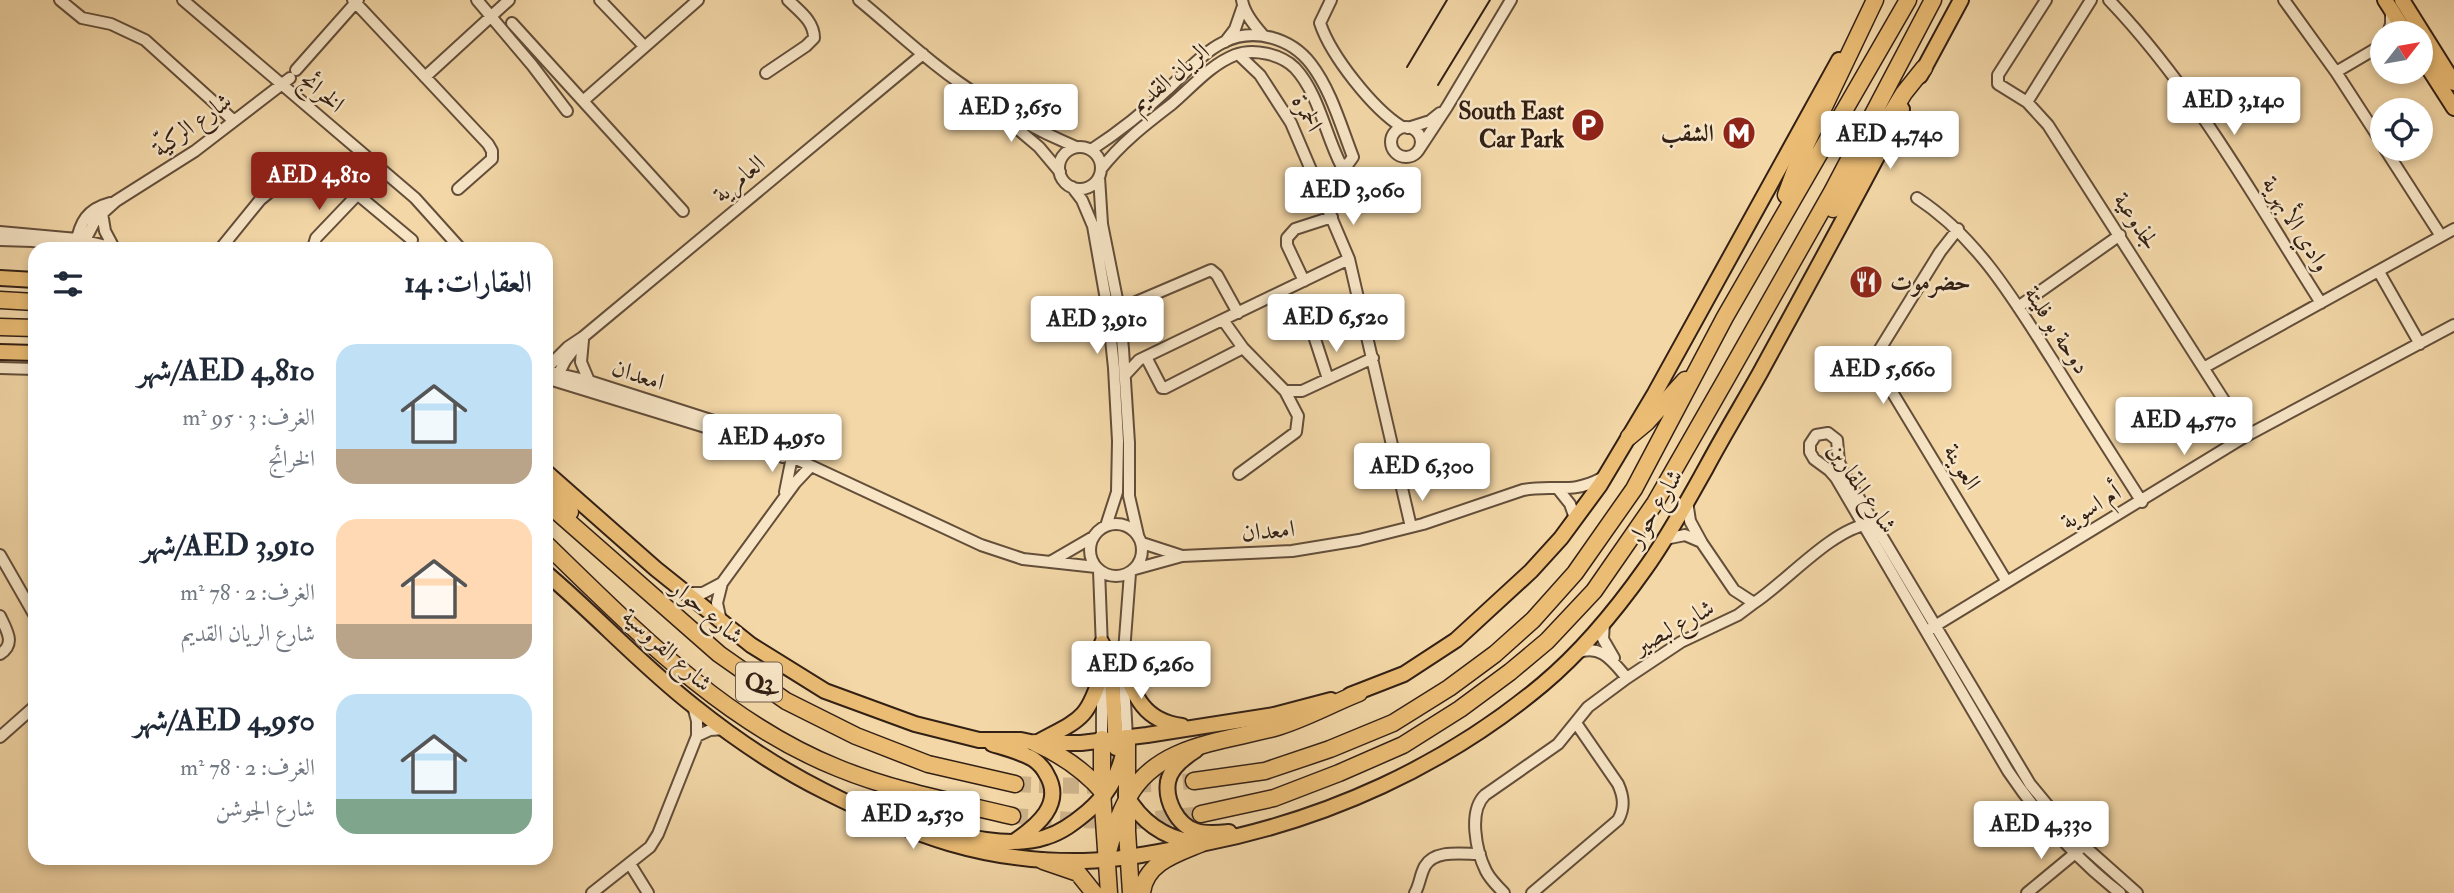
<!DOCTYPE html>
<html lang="ar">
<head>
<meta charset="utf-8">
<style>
  body { margin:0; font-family:"IM FELL Double Pica",Amiri,serif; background:#f6f6f7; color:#1f2937; direction:rtl; height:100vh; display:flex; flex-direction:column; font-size:26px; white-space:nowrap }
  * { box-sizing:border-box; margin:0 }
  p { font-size:23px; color:#747a83 }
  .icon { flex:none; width:38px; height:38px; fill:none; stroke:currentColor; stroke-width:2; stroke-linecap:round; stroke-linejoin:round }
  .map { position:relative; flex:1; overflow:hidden; direction:ltr }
  .drawer { position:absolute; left:28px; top:242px; width:525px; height:623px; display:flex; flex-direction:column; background:#fff; border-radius:21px; box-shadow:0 4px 10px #0003; direction:rtl }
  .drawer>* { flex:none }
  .needle { width:46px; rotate:59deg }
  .controls { position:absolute; left:2370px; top:21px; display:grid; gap:14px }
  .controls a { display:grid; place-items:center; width:63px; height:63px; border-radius:50%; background:#fff; box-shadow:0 4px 10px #0003; font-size:35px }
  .price { position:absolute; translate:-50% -60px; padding:0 16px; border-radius:7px; background:#fff; color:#222; font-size:23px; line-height:46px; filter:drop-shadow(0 2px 4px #0008) }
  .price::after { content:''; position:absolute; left:50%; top:42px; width:21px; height:16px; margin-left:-10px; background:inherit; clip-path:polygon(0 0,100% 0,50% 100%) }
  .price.selected { background:#8f2418; color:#fff }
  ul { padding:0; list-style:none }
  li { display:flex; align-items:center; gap:21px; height:175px; padding:0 21px }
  li span { display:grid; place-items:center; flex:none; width:196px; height:140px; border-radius:21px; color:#555 }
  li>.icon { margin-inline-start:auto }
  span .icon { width:84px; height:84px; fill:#fffc; stroke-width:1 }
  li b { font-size:30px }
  h2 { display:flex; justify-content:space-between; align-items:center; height:84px; padding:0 21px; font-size:30px }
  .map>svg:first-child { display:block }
</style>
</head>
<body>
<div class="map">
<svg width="2454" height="893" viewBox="0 0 2454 893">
  <rect width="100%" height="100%" fill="#f3d7a7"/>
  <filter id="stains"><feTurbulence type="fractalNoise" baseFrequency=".00286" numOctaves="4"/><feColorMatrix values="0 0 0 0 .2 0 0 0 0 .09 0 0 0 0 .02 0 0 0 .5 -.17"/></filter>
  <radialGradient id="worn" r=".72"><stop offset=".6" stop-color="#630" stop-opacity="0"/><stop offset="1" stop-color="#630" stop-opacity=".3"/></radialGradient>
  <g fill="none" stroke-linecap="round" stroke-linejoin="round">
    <path stroke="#cdb28a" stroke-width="16" stroke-dasharray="16 8" stroke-linecap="butt" d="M1015 784C1075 787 1134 786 1194 781
      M1012 816 1071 820 1138 821 1201 814"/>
    <defs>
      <path id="minor" d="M60 0 82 18 111 24 145 40 217 105
        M183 0 415 198 460 248
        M353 0 488 144 492 151V159L458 189
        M477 0 532 65 567 111
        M600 0 644 46
        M859 0C899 33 937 70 981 97 1011 116 1043 133 1076 147
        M1242 0C1244 13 1254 25 1263 35
        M1331 0 1320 23C1331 56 1373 109 1402 127
        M2046 0 1998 75V84L2027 102 2048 125 2227 405
        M2109 0C2194 89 2255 199 2321 303
        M2284 0 2336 72 2382 143
        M512 23 583 101
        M2388 33 2391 24V9
        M1225 42 1235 29 1243 6
        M1238 54 1260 75 1291 123 1349 259 1411 527
        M296 70 358 0
        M2336 72 2382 45
        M766 73 806 46 814 38C814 21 799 11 788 0
        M425 77 509 0
        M2027 102 2091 0
        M222 110 234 121
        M1000 114 1039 147 1060 172
        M1391 142a15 15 0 1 1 30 0a15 15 0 1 1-30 0Z
        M1408 128 1430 121 1440 113
        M1059 168a21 21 0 1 1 42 0a21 21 0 1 1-42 0Z
        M2385 149 2441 236
        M1091 150C1117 133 1144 112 1167 90 1184 74 1203 52 1224 42 1254 27 1291 38 1311 64 1331 90 1341 126 1353 157L1348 164 1341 165C1325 134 1319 94 1295 68 1281 54 1253 48 1235 55 1210 65 1192 87 1172 104 1146 124 1121 143 1101 169
        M1418 151 1447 107 1511 0
        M1099 177 1102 224 1119 309 1123 349 1129 443V496L1138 535
        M1072 187 1082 200 1093 226 1108 311 1114 368 1118 441 1117 492 1106 526
        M1917 198C1978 238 2014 300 2053 361 2082 408 2112 455 2142 502
        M683 211 583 101 698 0
        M102 213 105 231 114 248
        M1958 229 1940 252 1880 349 1879 365 1883 377 2007 582
        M0 232 77 239 115 248
        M0 240 33 241 77 248
        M76 244C80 222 87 209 110 203
        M81 248 96 219 116 201 195 151 290 78
        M221 248 260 200 306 162 321 164 412 240
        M313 248 316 238 358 194
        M2379 272 2420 344
        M1304 281 1287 245V238L1295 229 1332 217
        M2018 307 2120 235
        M1120 317 1136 302 1211 270 1217 275 1238 313
        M1223 320 1243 348 1285 391H1302L1373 358
        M1315 339 1328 379
        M583 340 581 362 589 381
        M1146 357 1162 388H1165L1243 348
        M2205 367 2454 229
        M0 368 35 369
        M546 369 568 347 583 337 923 54
        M546 371 589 381 720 423 789 453 792 457 981 545 1023 559 1096 567
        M1126 374 1139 360 1349 259
        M549 379 715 430 783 457
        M556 379 565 361 577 345
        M1239 474 1296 432 1298 416 1285 391
        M1558 489 1570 504 1575 518
        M785 492 792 457
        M1687 501 1690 521 1702 543 1734 590 1754 603C1786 582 1832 529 1869 524
        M1090 550a26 26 0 1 1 52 0a26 26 0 1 1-52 0Z
        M1665 539 1685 535 1699 541
        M1142 543 1182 556
        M0 555 35 616
        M1050 562 1093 537
        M1135 569 1182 556 1292 551 1359 540 1423 524 1523 490C1555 484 1571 495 1602 478
        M1099 570 1102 648
        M686 593H703L722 583
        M0 616C7 631 16 644 0 654
        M721 621 717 603 722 583 795 483 811 466
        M1604 622 1603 639 1614 658
        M1930 629 2246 436 2454 325
        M1577 653C1601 643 1613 662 1627 678L1681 642 1738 615 1754 603
        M1102 682V739
        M697 736 710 730 725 729
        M0 737 35 706
        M1127 738 1123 665 1130 573
        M630 864 648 893
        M592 893 650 847 658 834 697 736V721L693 706
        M1415 893C1420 884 1420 875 1425 866 1435 849 1463 854 1480 854
        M1504 893C1497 886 1490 879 1486 871 1476 851 1468 811 1485 795L1558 744 1588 707 1627 678
        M1532 893 1618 820C1625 808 1624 797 1618 784L1576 723
        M2027 893 2079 850
        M2120 893C2076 859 2039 817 2008 771L1836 478 1829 470 1814 459 1810 452V444L1816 435 1828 433 1837 440 1839 462 1844 473 2030 784 2073 836 2137 893"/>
      <path id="major" d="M2385 0 2406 33
        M2402 0 2454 83
        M2420 55 2454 108
        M1920 76 1961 0
        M0 278 35 280
        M0 352 35 353
        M546 472 656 569 751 645 825 691 915 724 979 740H1021L1035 743H1081L1147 735 1274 715 1331 700
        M546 573C597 616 642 666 695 707 735 739 778 768 824 791 911 835 985 863 1084 861 1123 860 1162 851 1201 844 1326 820 1445 766 1543 684 1581 652 1616 610 1645 569 1668 537 1687 502 1706 468 1723 436 1742 405 1760 373 1808 285 1856 198 1902 109
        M1102 643 1112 677 1116 748
        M1123 665C1135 697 1144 721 1182 726
        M1350 695 1404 674 1456 640 1531 571 1561 538 1600 485 1655 393 1839 60
        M1040 741C1081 719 1088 719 1102 672
        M992 744C1005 748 1021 752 1033 759 1039 763 1044 769 1047 775 1064 804 1037 826 1015 841
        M1196 750C1185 757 1170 768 1168 782 1165 800 1177 825 1196 831 1205 834 1219 833 1229 832
        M1126 795C1141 821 1162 837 1192 842
        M907 822C947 832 1006 851 1046 837 1062 832 1074 823 1087 812 1107 795 1117 779 1123 754"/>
      <path id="highway" d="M1786 195 1800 157 1875 0
        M1833 209 1904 93 1924 68
        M0 300 35 302
        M0 327 35 328
        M1629 437 1647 422 1685 380
        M546 487 570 512
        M546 502 719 654 786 701 856 736 928 764 1015 784
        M546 544C634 629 723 722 838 768 894 791 954 802 1012 816
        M1127 738V831L1131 893
        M1102 739V791L1109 893
        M1035 743C1062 755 1085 771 1104 793
        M1194 781 1265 771 1330 749 1393 723 1449 688 1495 654 1533 620 1575 573 1634 489 1725 317 1908 0
        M1201 814 1274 798 1339 773 1403 745 1460 709 1510 672 1547 641 1594 591 1655 503 1726 379 1832 192 1933 0
        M1106 859C1112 838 1117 817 1128 798 1156 745 1222 742 1274 728 1303 720 1331 704 1359 693
        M1043 861 1078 873 1094 893
        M1142 893C1145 863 1176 854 1200 844"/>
    </defs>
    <use href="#minor" stroke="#634e3a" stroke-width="14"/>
    <use href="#major" stroke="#332015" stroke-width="18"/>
    <use href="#highway" stroke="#332015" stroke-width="19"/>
    <use href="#minor" stroke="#f7e5c6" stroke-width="10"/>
    <use href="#major" stroke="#eabc74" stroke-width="14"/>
    <use href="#highway" stroke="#eabc74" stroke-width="16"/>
    <path stroke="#332015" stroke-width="2" d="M1407 67 1447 0
      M1438 85 1490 0"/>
  </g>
  <defs>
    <symbol id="parking-disc" viewBox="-11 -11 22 22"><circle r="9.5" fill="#8f2418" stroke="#f7e5c6"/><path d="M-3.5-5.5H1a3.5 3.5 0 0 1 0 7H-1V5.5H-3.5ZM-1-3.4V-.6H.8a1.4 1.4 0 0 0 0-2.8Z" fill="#fff"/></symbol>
    <symbol id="metro-disc" viewBox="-11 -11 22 22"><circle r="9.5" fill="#8f2418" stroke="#f7e5c6"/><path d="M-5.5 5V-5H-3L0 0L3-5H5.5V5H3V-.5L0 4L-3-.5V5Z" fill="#fff"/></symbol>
    <symbol id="restaurant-disc" viewBox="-11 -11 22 22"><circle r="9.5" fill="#8f2418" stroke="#f7e5c6"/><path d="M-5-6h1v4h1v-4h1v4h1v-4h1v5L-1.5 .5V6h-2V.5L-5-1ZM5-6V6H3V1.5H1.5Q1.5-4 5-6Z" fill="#fff"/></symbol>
  </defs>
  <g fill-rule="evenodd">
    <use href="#parking-disc" x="1569" y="106" width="38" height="38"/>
    <use href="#metro-disc" x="1720" y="114" width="38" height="38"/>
    <use href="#restaurant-disc" x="1847" y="263" width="38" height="38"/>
  </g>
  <g text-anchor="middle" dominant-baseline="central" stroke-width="5" stroke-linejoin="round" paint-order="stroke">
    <rect fill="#f7e5c6" stroke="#6e5b4a" stroke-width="2" x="736" y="662.5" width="46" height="39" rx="5"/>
    <g font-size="23" font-weight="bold" fill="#332015">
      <text x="759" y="682">Q3</text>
    </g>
    <g font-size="24" fill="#332015" stroke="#f7e5c6">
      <text transform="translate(1170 78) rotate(-39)">الريان القديم</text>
      <text transform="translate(322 92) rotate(40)">الخرائج</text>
      <text transform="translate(1307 113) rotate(61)">الحمرة</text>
      <text transform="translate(192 125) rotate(-36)">شارع الركيّة</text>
      <text transform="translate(739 179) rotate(-40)">العامرية</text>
      <text transform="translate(2136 221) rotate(57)">لجذوعية</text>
      <text transform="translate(2296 224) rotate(58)">وادي الأبهرية</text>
      <text transform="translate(2057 330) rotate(57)">دوحة بو فليتة</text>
      <text transform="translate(638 375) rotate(18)">امعدان</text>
      <text transform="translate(1962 467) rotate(59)">العوينة</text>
      <text transform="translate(1862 488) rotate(56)">شارع المقارين</text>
      <text transform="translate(2091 507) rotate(-31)">أم اسوية</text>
      <text transform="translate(1655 508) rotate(-59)">شارع حوار</text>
      <text transform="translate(1268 531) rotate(-5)">امعدان</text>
      <text transform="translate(707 612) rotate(40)">شارع حوار</text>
      <text transform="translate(1674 627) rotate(-29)">شارع لبصير</text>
      <text transform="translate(667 650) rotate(42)">شارع الفروسية</text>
    </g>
    <g font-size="24" font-weight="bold" fill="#332015" stroke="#f7e5c6" text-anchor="end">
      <text x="1564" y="111">South East<tspan x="1564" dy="28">Car Park</tspan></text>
      <text x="1714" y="133">الشقب</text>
      <text x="1890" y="282" text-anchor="start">حضرموت</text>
    </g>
  </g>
  <rect width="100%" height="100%" filter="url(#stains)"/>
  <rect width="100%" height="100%" fill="url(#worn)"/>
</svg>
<div class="controls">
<a><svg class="needle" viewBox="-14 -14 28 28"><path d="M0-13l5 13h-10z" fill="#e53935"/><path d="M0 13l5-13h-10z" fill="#747a83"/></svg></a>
<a><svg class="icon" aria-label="locate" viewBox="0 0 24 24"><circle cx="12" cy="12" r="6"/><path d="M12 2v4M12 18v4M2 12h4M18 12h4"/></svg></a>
</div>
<b class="price" style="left:2234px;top:137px">AED 3,140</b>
<b class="price" style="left:1011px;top:144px">AED 3,650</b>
<b class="price" style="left:1890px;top:171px">AED 4,740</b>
<b class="price selected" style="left:319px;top:212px">AED 4,810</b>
<b class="price" style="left:1353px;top:227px">AED 3,060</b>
<b class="price" style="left:1336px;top:354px">AED 6,520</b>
<b class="price" style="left:1097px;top:356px">AED 3,910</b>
<b class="price" style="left:1883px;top:406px">AED 5,660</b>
<b class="price" style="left:2184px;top:457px">AED 4,570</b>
<b class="price" style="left:772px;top:474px">AED 4,950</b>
<b class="price" style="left:1422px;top:503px">AED 6,300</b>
<b class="price" style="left:1141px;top:701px">AED 6,260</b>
<b class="price" style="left:913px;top:851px">AED 2,530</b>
<b class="price" style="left:2041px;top:861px">AED 4,330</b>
<section class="drawer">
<h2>العقارات: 14<svg class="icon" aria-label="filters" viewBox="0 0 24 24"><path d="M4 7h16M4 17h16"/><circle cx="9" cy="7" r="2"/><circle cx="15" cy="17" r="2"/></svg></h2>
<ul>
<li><span style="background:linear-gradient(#bfe0f5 75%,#b9a48a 0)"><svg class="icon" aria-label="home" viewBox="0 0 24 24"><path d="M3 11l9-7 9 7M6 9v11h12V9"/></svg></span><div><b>AED 4,810/شهر</b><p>الغرف: 3 · 95 m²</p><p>الخرائج</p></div></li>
<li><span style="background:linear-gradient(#ffd9b3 75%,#b9a48a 0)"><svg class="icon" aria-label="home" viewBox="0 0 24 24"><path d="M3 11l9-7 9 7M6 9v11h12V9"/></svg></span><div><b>AED 3,910/شهر</b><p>الغرف: 2 · 78 m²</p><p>شارع الريان القديم</p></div></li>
<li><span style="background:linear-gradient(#bfe0f5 75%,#7fa58c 0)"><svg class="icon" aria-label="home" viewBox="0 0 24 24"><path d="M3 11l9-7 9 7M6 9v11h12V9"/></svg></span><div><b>AED 4,950/شهر</b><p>الغرف: 2 · 78 m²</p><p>شارع الجوشن</p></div></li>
</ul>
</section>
</div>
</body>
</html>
